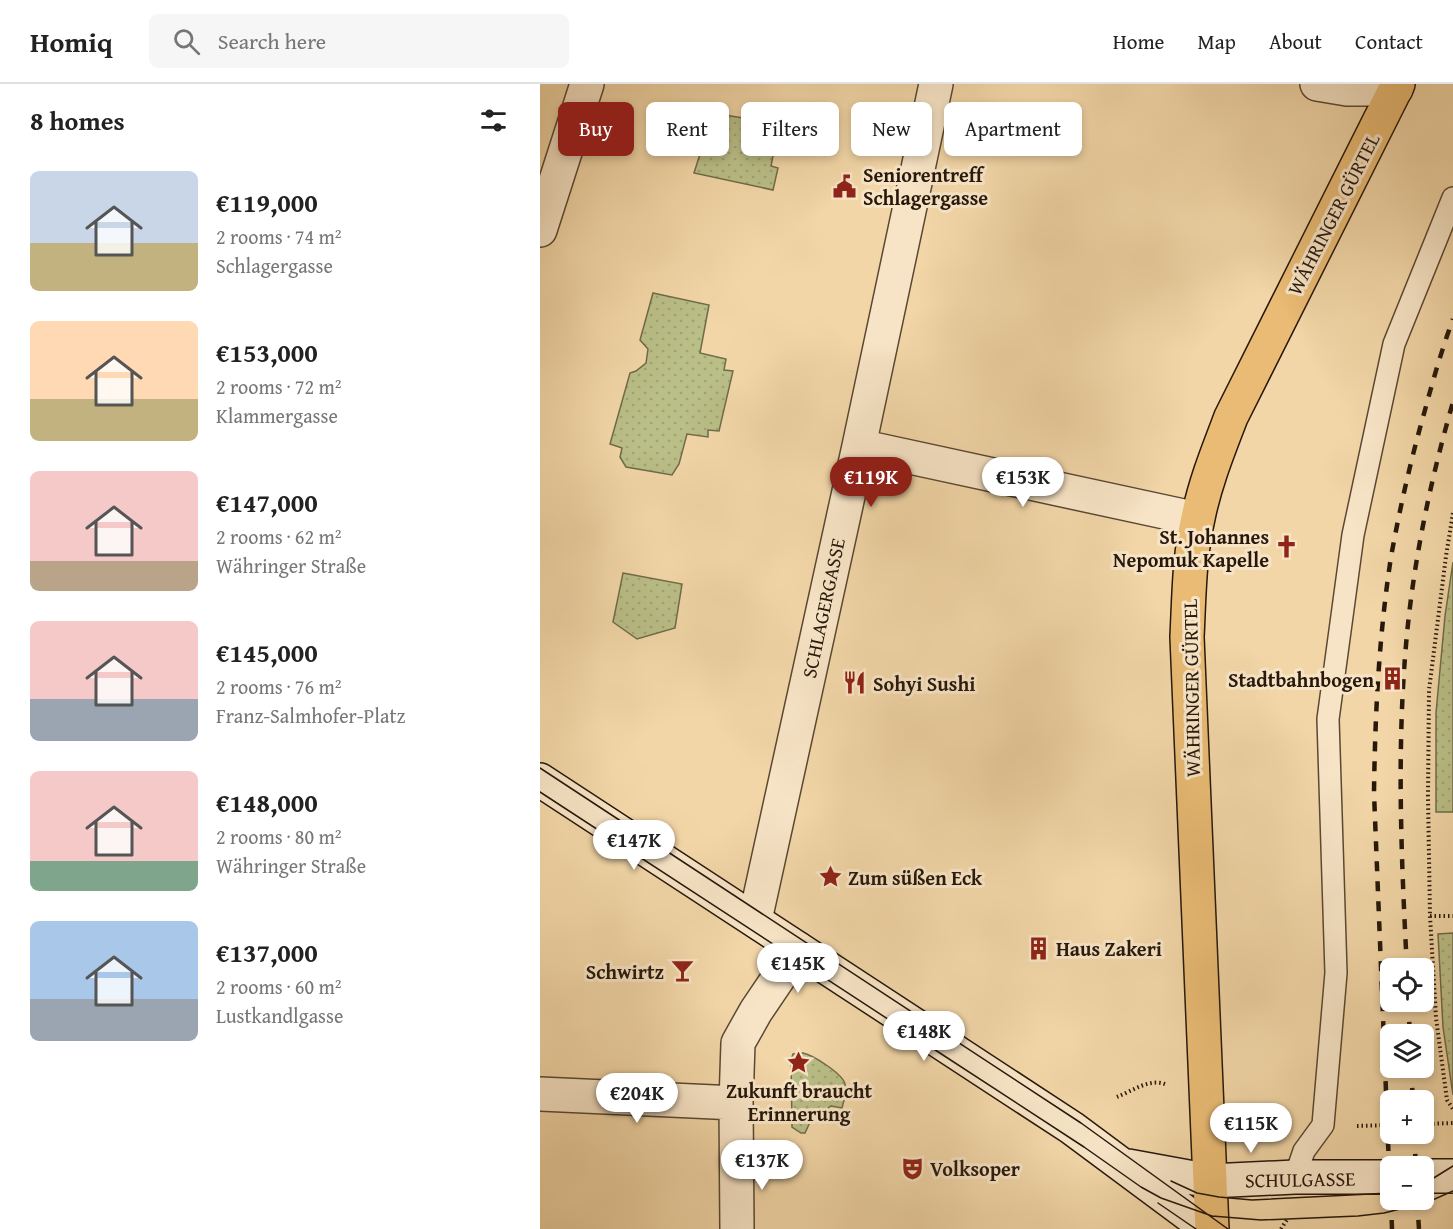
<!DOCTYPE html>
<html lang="en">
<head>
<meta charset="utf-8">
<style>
  body { margin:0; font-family:"Gentium Book Plus",serif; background:#f6f6f6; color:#222; height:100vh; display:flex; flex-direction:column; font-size:22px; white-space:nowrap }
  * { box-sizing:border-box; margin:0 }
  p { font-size:20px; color:#767676 }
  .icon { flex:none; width:33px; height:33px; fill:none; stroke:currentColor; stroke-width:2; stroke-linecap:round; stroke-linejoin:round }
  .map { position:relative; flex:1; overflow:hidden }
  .drawer { display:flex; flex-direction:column; background:#fff; width:540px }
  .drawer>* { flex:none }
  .guide { position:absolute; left:18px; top:18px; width:570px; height:54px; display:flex; gap:12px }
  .fabs { position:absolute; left:840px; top:874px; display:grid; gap:12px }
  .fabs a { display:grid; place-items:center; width:54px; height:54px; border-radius:9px; background:#fff; box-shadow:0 3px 9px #0003; font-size:30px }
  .price { position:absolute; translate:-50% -51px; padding:0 14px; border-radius:21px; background:#fff; color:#222; font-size:20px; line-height:39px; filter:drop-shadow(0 2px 3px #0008) }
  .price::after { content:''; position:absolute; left:50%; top:36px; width:18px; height:14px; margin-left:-9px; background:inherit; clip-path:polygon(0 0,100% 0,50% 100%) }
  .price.active { background:#8f2418; color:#fff }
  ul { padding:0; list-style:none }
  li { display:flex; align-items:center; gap:18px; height:150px; padding:0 30px }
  li span { display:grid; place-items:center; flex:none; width:168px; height:120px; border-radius:9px; color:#555 }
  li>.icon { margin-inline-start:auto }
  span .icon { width:72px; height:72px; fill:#fffc; stroke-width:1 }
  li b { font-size:26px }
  h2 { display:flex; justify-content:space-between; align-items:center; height:72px; padding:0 30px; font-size:26px }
  .chip { padding:0 21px; border-radius:9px; background:#fff; box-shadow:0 3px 9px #0003; font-size:21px; line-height:54px }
  .chip.active { background:#8f2418; color:#fff }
  header { display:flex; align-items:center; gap:36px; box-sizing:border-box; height:84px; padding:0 30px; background:#fff; border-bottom:2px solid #e0e0e0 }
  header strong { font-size:28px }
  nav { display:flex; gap:33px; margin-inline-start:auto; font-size:21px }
  .search { width:420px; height:54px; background:#f6f6f6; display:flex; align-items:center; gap:15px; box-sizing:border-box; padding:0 21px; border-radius:9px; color:#767676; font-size:22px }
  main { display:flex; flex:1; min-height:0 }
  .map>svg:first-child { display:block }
</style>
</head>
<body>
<header>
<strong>Homiq</strong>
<div class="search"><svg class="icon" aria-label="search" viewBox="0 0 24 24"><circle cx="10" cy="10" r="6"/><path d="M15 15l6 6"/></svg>Search here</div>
<nav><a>Home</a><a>Map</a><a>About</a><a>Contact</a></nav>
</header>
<main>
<section class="drawer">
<h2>8 homes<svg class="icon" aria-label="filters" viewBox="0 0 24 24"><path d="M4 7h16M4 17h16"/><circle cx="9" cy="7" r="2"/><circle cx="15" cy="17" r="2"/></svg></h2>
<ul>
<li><span style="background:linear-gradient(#c9d6e8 60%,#c2b280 0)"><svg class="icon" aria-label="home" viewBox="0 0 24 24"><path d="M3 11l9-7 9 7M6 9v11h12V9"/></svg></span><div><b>€119,000</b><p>2 rooms · 74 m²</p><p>Schlagergasse</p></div></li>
<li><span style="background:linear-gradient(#ffd9b3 65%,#c2b280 0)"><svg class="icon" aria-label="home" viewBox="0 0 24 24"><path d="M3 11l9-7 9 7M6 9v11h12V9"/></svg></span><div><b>€153,000</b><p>2 rooms · 72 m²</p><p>Klammergasse</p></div></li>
<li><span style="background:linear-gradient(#f6c9c9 75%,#b9a48a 0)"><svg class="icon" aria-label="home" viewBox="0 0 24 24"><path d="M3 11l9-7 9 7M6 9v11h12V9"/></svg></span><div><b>€147,000</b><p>2 rooms · 62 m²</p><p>Währinger Straße</p></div></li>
<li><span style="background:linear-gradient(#f6c9c9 65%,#9aa5b1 0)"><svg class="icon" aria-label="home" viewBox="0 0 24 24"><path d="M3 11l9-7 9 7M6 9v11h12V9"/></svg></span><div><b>€145,000</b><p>2 rooms · 76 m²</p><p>Franz-Salmhofer-Platz</p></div></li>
<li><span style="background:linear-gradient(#f6c9c9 75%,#7fa58c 0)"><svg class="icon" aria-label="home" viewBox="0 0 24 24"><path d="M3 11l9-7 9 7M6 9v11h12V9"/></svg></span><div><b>€148,000</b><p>2 rooms · 80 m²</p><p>Währinger Straße</p></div></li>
<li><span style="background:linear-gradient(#a9c7e8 65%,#9aa5b1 0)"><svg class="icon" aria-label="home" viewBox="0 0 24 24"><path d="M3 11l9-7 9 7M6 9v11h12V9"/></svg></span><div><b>€137,000</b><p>2 rooms · 60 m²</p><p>Lustkandlgasse</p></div></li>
</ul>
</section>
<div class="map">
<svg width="913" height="1145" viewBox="0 0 913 1145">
  <defs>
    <pattern id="grass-dots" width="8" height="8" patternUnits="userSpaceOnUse" patternTransform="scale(1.5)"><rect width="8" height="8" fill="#babe87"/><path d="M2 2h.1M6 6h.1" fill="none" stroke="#a0a373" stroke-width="1.8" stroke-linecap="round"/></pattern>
  </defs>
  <rect width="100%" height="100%" fill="#f2d6a7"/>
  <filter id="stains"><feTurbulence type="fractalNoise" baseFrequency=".00333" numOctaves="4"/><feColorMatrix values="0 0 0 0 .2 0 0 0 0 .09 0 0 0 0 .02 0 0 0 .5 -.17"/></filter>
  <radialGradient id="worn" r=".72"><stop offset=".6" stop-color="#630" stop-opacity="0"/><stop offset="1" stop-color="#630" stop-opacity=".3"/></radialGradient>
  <path fill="url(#grass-dots)" stroke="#706b49" stroke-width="1.5" d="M173 29 251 42 247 58 236 57 231 82 238 84 233 106 154 89Z
    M113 209 169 221 160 269 186 275 184 286 193 287 179 347 168 346V353L147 350 139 380 132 391 86 383 80 373 82 364 70 360 90 289 96 287 106 279 108 265 100 256Z
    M913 478V728H896V629L905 532Z
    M83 489 142 500 135 544 97 555 73 538Z
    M913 849V1011L903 943 898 850Z
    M263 969C273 971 303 990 305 1000 307 1007 304 1016 302 1024L291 1022 271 1036 265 1049H261L252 1043 251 976 253 970Z"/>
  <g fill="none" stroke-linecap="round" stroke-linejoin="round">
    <defs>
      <path id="lane" d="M755 1093 764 1067 783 1041 796 889 788 635 813 451 854 260 913 114"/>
      <path id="street" d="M777 0 807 5H856
        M0 146 47 0
        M319 362 657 435
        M215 836 319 362 396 0
        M0 1010 196 1019
        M197 1145 196 1019 198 959 216 927 258 865"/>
      <path id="secondary" d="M0 696 532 1044 668 1145
        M588 1082 670 1097 755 1093H850
        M884 1092H913"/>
      <path id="primary" d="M672 1145 647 553C649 514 649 473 658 434 665 399 678 367 691 333L858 0"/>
    </defs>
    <use href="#lane" stroke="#5a4832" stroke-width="24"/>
    <use href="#street" stroke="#5a4832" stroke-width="36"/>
    <use href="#secondary" stroke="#27180b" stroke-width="36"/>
    <use href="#primary" stroke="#27180b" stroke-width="36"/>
    <path stroke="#27180b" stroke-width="4" stroke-dasharray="1.5 3" stroke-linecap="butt" d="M913 429 906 472 889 606 888 712 890 832 896 934 907 1016 913 1025
      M890 832H913
      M577 1013C592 1007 611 993 627 1001
      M707 1039 714 1043 740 1042
      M884 1040 913 1039
      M817 1042 850 1041
      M741 1145 748 1134"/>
    <use href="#lane" stroke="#f7e4c6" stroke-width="21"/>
    <use href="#street" stroke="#f7e4c6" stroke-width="33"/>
    <use href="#secondary" stroke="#f7e4c6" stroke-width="33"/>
    <use href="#primary" stroke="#e9bb74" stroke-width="33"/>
    <path stroke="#27180b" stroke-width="1.5" d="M0 684 541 1039 688 1145
      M0 708 406 973 544 1063 601 1103 621 1114 672 1132 721 1136 818 1132 844 1129 888 1118 913 1107
      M631 1097 657 1109 679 1113 712 1116 850 1109
      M884 1100 913 1082
      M618 1119 656 1145"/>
    <path stroke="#27180b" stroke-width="4.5" stroke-dasharray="10 10" stroke-linecap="butt" d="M867 885C861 770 856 655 868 540 876 465 892 391 913 318
      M868 918 870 951
      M871 984 873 1017
      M874 1050 876 1083
      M850 1107 834 709C835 630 839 551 851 473 860 423 871 375 885 326 893 296 902 265 913 235
      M851 1116 852 1145
      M877 1116 879 1145"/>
  </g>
  <defs>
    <symbol id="civic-bare" viewBox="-9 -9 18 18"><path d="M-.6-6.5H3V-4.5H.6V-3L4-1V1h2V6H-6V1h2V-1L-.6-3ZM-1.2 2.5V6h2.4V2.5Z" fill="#8f2418" stroke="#f7e4c6" stroke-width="2.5" paint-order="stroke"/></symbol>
    <symbol id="church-bare" viewBox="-9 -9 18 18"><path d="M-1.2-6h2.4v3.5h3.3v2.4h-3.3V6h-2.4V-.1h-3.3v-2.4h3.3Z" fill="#8f2418" stroke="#f7e4c6" stroke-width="2.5" paint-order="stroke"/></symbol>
    <symbol id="building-bare" viewBox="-9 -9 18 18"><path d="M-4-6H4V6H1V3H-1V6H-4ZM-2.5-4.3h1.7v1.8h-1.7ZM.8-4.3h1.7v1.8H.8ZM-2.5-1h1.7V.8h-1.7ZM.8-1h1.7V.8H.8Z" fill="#8f2418" stroke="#f7e4c6" stroke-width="2.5" paint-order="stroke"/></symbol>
    <symbol id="restaurant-bare" viewBox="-9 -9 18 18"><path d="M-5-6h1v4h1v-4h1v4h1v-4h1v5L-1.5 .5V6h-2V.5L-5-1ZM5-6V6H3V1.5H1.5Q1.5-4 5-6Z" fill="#8f2418" stroke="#f7e4c6" stroke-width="2.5" paint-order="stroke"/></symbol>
    <symbol id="sight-bare" viewBox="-9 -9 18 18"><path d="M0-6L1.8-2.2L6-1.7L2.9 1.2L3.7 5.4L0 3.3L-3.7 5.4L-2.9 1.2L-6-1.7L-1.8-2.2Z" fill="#8f2418" stroke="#f7e4c6" stroke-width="2.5" paint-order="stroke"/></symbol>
    <symbol id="bar-bare" viewBox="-9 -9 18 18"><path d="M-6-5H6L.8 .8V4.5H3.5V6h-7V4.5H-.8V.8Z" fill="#8f2418" stroke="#f7e4c6" stroke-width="2.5" paint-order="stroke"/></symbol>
    <symbol id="theatre-bare" viewBox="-9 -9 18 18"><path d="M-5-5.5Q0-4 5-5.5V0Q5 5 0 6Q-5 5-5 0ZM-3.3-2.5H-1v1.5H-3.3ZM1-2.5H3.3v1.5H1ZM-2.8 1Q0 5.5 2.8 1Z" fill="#8f2418" stroke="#f7e4c6" stroke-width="2.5" paint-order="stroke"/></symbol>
  </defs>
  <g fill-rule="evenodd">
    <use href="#civic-bare" x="288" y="86" width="33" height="33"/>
    <use href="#church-bare" x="730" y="446" width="33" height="33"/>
    <use href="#building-bare" x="836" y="578" width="33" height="33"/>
    <use href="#restaurant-bare" x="298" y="582" width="33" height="33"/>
    <use href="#sight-bare" x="274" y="776" width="33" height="33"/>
    <use href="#building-bare" x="482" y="848" width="33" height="33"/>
    <use href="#bar-bare" x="126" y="870" width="33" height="33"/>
    <use href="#sight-bare" x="242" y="962" width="33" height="33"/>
    <use href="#theatre-bare" x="356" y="1068" width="33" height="33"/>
  </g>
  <g text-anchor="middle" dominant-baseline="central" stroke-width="6" stroke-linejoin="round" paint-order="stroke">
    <g font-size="20" font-weight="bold" fill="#27180b" stroke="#f7e4c6" text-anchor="start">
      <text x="323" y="90">Seniorentreff<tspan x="323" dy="23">Schlagergasse</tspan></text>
      <text x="729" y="452" text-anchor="end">St. Johannes<tspan x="729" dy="23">Nepomuk Kapelle</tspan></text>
      <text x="834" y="595" text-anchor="end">Stadtbahnbogen</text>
      <text x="333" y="599">Sohyi Sushi</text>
      <text x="308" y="793">Zum süßen Eck</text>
      <text x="516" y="864">Haus Zakeri</text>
      <text x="124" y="887" text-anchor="end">Schwirtz</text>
      <text x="259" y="1006" text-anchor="middle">Zukunft braucht<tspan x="259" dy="23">Erinnerung</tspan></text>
      <text x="390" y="1084">Volksoper</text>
    </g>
    <g font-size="20" fill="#27180b" stroke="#f7e4c6">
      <text transform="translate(793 130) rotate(-63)">WÄHRINGER GÜRTEL</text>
      <text transform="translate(283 524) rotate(-78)">SCHLAGERGASSE</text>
      <text transform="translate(651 604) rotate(-91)">WÄHRINGER GÜRTEL</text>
      <text transform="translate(760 1095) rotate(-1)">SCHULGASSE</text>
    </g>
  </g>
  <rect width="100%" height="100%" filter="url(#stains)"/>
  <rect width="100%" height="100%" fill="url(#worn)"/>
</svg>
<div class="fabs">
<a><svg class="icon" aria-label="locate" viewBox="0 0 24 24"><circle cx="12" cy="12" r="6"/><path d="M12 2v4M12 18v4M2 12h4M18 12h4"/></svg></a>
<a><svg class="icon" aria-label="layers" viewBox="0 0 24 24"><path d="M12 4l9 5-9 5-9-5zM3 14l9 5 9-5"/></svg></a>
<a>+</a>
<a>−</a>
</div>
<b class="price active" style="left:331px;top:424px">€119K</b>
<b class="price" style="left:483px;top:424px">€153K</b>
<b class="price" style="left:94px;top:787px">€147K</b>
<b class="price" style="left:258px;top:910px">€145K</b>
<b class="price" style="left:384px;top:978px">€148K</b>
<b class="price" style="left:97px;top:1040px">€204K</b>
<b class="price" style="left:711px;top:1070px">€115K</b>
<b class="price" style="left:222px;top:1107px">€137K</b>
<div class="guide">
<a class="chip active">Buy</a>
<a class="chip">Rent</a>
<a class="chip">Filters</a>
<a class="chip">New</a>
<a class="chip">Apartment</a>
</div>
</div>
</main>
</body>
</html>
